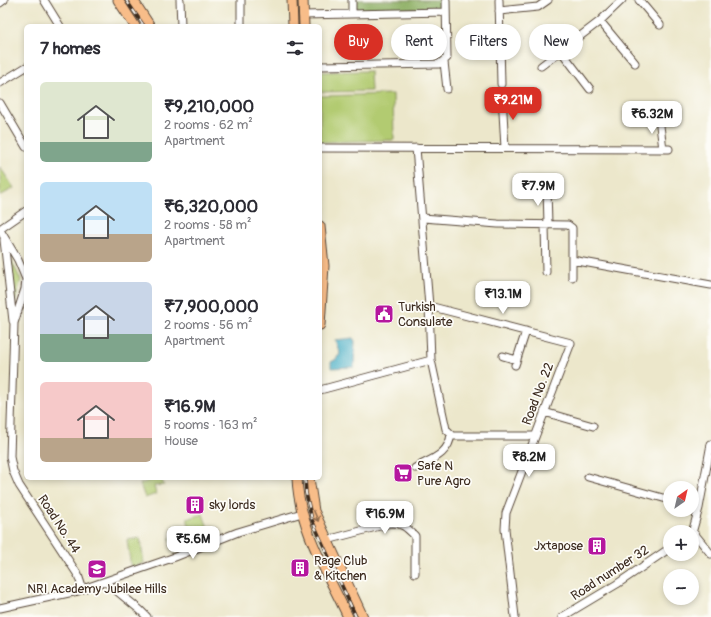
<!DOCTYPE html>
<html lang="en">
<head>
<meta charset="utf-8">
<style>
  body { margin:0; font-family:Pangolin,sans-serif; background:#f2f2f3; color:#2b2b33; height:100vh; display:flex; flex-direction:column; font-size:15px; white-space:nowrap }
  * { box-sizing:border-box; margin:0 }
  p { font-size:13px; color:#7c7c81 }
  .icon { flex:none; width:22px; height:22px; fill:none; stroke:currentColor; stroke-width:2; stroke-linecap:round; stroke-linejoin:round }
  .map { position:relative; flex:1; overflow:hidden }
  .drawer { position:absolute; left:24px; top:24px; width:298px; height:456px; display:flex; flex-direction:column; background:#fff; border-radius:6px; box-shadow:0 2px 6px #0003 }
  .drawer>* { flex:none }
  .hud { position:absolute; left:334px; top:24px; width:317px; height:36px; display:flex; gap:8px }
  .needle { width:26px; rotate:34deg }
  .fabs { position:absolute; left:663px; top:481px; display:grid; gap:8px }
  .fabs a { display:grid; place-items:center; width:36px; height:36px; border-radius:50%; background:#fff; box-shadow:0 2px 6px #0003; font-size:20px }
  .price { position:absolute; translate:-50% -34px; padding:0 9px; border-radius:8px; background:#fff; color:#222; font-size:13px; line-height:26px; filter:drop-shadow(0 1px 2px #0008) }
  .price::after { content:''; position:absolute; left:50%; top:24px; width:12px; height:9px; margin-left:-6px; background:inherit; clip-path:polygon(0 0,100% 0,50% 100%) }
  .price.current { background:#d93025; color:#fff }
  ul { padding:0; list-style:none }
  li { display:flex; align-items:center; gap:12px; height:100px; padding:0 16px }
  li span { display:grid; place-items:center; flex:none; width:112px; height:80px; border-radius:6px; color:#555 }
  li>.icon { margin-inline-start:auto }
  span .icon { width:48px; height:48px; fill:#fffc; stroke-width:1 }
  li b { font-size:17px }
  h2 { display:flex; justify-content:space-between; align-items:center; height:48px; padding:0 16px; font-size:17px }
  .chip { padding:0 14px; border-radius:18px; background:#fff; box-shadow:0 2px 6px #0003; font-size:14px; line-height:36px }
  .chip.current { background:#d93025; color:#fff }
  .map>svg:first-child { display:block }
</style>
</head>
<body>
<div class="map">
<svg width="711" height="617" viewBox="0 0 711 617">
  <rect width="100%" height="100%" fill="#fdfcf7"/>
  <filter id="ink" filterUnits="userSpaceOnUse"><feTurbulence type="fractalNoise" baseFrequency=".025" numOctaves="2"/><feDisplacementMap in="SourceGraphic" scale="8" xChannelSelector="R" yChannelSelector="G"/><feConvolveMatrix kernelMatrix="1 2 1 2 8 2 1 2 1" color-interpolation-filters="sRGB"/></filter>
  <filter id="wash" filterUnits="userSpaceOnUse"><feTurbulence type="fractalNoise" baseFrequency=".012" numOctaves="4" result="noise"/><feDisplacementMap in="SourceGraphic" scale="16" xChannelSelector="R" yChannelSelector="G"/><feGaussianBlur stdDeviation="0.9" result="paint"/><feColorMatrix in="noise" values="0 0 0 0 0 0 0 0 0 0 0 0 0 0 0 0 0 1.4 0 .05"/><feComposite in="paint" operator="in"/></filter>
  <g filter="url(#wash)">
    <rect width="100%" height="100%" fill="#ece7cb"/>
    <path fill="#b2cb71" stroke="#767a48" d="M370 71 371 91 320 92V72Z
      M393 94 394 140 320 142V96Z
      M0 167 14 188 0 196Z
      M8 254 21 280 14 306Z
      M156 478H161L164 485 154 486 156 494 145 498 140 484Z
      M203 514 209 531 193 536 187 519Z
      M184 527 189 542 172 547 170 538 175 536 173 530Z
      M140 538 144 563 131 568 127 540Z"/>
    <path fill="#8daf63" stroke="#646c40" d="M356 0H442V9H356Z"/>
    <path fill="#46adc5" stroke="#406c72" d="M353 338 355 341 354 367 331 368V362L335 360 340 354 335 340Z"/>
  </g>
  <g filter="url(#ink)">
    <g fill="none" stroke-linecap="round" stroke-linejoin="round">
      <defs>
        <path id="minor" d="M44 0 60 26
          M180 0 181 26
          M241 0V26
          M352 0V13
          M499 0 501 84
          M639 0 660 25
          M0 3 4 0
          M499 11 538 7 548 0
          M303 15 446 12
          M600 21 635 63
          M561 51 590 89
          M444 62 447 89
          M320 66 439 64 447 58 446 0
          M541 66 600 21 622 0
          M0 83 26 67
          M502 95 505 148
          M0 103 26 147
          M659 118 663 149
          M320 148 669 149
          M547 189 548 224
          M423 218 498 224 568 225 572 228V277
          M545 224 546 272
          M0 229 26 211
          M0 230 18 260 26 279 25 289 14 323 10 457 13 471 19 485 78 575 81 584 80 590 78 591 0 608
          M4 240 13 321
          M572 260 711 285
          M429 306 571 343 506 513 505 529 515 617
          M503 356 517 360
          M431 360 446 429 453 436H535
          M515 365 526 331
          M320 390 431 360 429 306 416 148
          M544 412 593 426
          M415 468C431 459 449 455 451 434
          M588 477 670 500
          M693 532 711 554
          M692 533 699 508 711 444
          M327 540 391 523C403 523 407 528 415 536V573
          M106 582 140 610 147 617
          M80 590 175 557 238 532 302 513
          M562 617 617 584 670 548"/>
        <path id="major" d="M118 0 135 26
          M133 0 150 26
          M292 0 293 26
          M303 0 304 26
          M320 226 324 266 320 325
          M297 478C299 528 327 572 348 617
          M309 478 314 511 363 617"/>
      </defs>
      <use href="#minor" stroke="#564638" stroke-width="9"/>
      <use href="#major" stroke="#564638" stroke-width="11"/>
      <use href="#minor" stroke="#fff" stroke-width="7"/>
      <use href="#major" stroke="#f8bd89" stroke-width="9"/>
      <defs>
        <path id="rail" d="M126 0 144 26
          M305 478 306 493 312 520 356 617"/>
      </defs>
      <use href="#rail" stroke="#3b2a1e" stroke-width="3.5"/>
      <use href="#rail" stroke="#fdfcf7" stroke-width="2" stroke-dasharray="6" stroke-linecap="butt"/>
    </g>
    <defs><path id="oneway-shaft" d="M-6 0H5M1.5-3L5.5 0L1.5 3" fill="none" stroke-width="1.6" stroke-linecap="round" stroke-linejoin="round"/></defs>
    <use stroke="#906c4e" href="#oneway-shaft" transform="translate(316 516) rotate(67)"/>
  </g>
  <defs>
    <symbol id="civic-square" viewBox="-11 -11 22 22"><rect x="-9" y="-9" width="18" height="18" rx="4" fill="#b5179e" stroke="#fdfcf7"/><path d="M-.6-6.5H3V-4.5H.6V-3L4-1V1h2V6H-6V1h2V-1L-.6-3ZM-1.2 2.5V6h2.4V2.5Z" fill="#fff"/></symbol>
    <symbol id="supermarket-square" viewBox="-11 -11 22 22"><rect x="-9" y="-9" width="18" height="18" rx="4" fill="#b5179e" stroke="#fdfcf7"/><path d="M-6-5.5h2.5l.6 2H6L4.5 2H-2.5L-4.4-4H-6ZM-1.5 3.2a1.3 1.3 0 1 0 .1 0ZM3 3.2a1.3 1.3 0 1 0 .1 0Z" fill="#fff"/></symbol>
    <symbol id="building-square" viewBox="-11 -11 22 22"><rect x="-9" y="-9" width="18" height="18" rx="4" fill="#b5179e" stroke="#fdfcf7"/><path d="M-4-6H4V6H1V3H-1V6H-4ZM-2.5-4.3h1.7v1.8h-1.7ZM.8-4.3h1.7v1.8H.8ZM-2.5-1h1.7V.8h-1.7ZM.8-1h1.7V.8H.8Z" fill="#fff"/></symbol>
    <symbol id="university-square" viewBox="-11 -11 22 22"><rect x="-9" y="-9" width="18" height="18" rx="4" fill="#b5179e" stroke="#fdfcf7"/><path d="M0-5L7-2L0 1L-7-2ZM-4 1L0 2.5L4 1V4Q0 6-4 4Z" fill="#fff"/></symbol>
  </defs>
  <g fill-rule="evenodd">
    <use href="#civic-square" x="373" y="303" width="22" height="22"/>
    <use href="#supermarket-square" x="392" y="462" width="22" height="22"/>
    <use href="#building-square" x="184" y="494" width="22" height="22"/>
    <use href="#building-square" x="586" y="535" width="22" height="22"/>
    <use href="#building-square" x="289" y="557" width="22" height="22"/>
    <use href="#university-square" x="86" y="558" width="22" height="22"/>
  </g>
  <g text-anchor="middle" dominant-baseline="central" stroke-width="3.5" stroke-linejoin="round" paint-order="stroke">
    <g font-size="13" fill="#3b2a1e" stroke="#fdfcf7" text-anchor="start">
      <text x="398" y="307">Turkish<tspan x="398" dy="15">Consulate</tspan></text>
      <text x="417" y="466">Safe N<tspan x="417" dy="15">Pure Agro</tspan></text>
      <text x="209" y="505">sky lords</text>
      <text x="583" y="546" text-anchor="end">Jxtapose</text>
      <text x="314" y="561">Rage Club<tspan x="314" dy="15">&amp; Kitchen</tspan></text>
      <text x="97" y="589" text-anchor="middle">NRI Academy Jubilee Hills</text>
    </g>
    <g font-size="13" fill="#3b2a1e" stroke="#fdfcf7">
      <text transform="translate(538 394) rotate(-69)">Road No. 22</text>
      <text transform="translate(59 524) rotate(57)">Road No. 44</text>
      <text transform="translate(610 573) rotate(-33)">Road number 32</text>
    </g>
  </g>
</svg>
<div class="fabs">
<a><svg class="needle" viewBox="-14 -14 28 28"><path d="M0-13l5 13h-10z" fill="#e53935"/><path d="M0 13l5-13h-10z" fill="#7c7c81"/></svg></a>
<a>+</a>
<a>−</a>
</div>
<b class="price current" style="left:513px;top:121px">₹9.21M</b>
<b class="price" style="left:652px;top:135px">₹6.32M</b>
<b class="price" style="left:538px;top:207px">₹7.9M</b>
<b class="price" style="left:503px;top:315px">₹13.1M</b>
<b class="price" style="left:529px;top:478px">₹8.2M</b>
<b class="price" style="left:385px;top:535px">₹16.9M</b>
<b class="price" style="left:193px;top:560px">₹5.6M</b>
<div class="hud">
<a class="chip current">Buy</a>
<a class="chip">Rent</a>
<a class="chip">Filters</a>
<a class="chip">New</a>
</div>
<section class="drawer">
<h2>7 homes<svg class="icon" aria-label="filters" viewBox="0 0 24 24"><path d="M4 7h16M4 17h16"/><circle cx="9" cy="7" r="2"/><circle cx="15" cy="17" r="2"/></svg></h2>
<ul>
<li><span style="background:linear-gradient(#dfe7d0 75%,#7fa58c 0)"><svg class="icon" aria-label="home" viewBox="0 0 24 24"><path d="M3 11l9-7 9 7M6 9v11h12V9"/></svg></span><div><b>₹9,210,000</b><p>2 rooms · 62 m²</p><p>Apartment</p></div></li>
<li><span style="background:linear-gradient(#bfe0f5 65%,#b9a48a 0)"><svg class="icon" aria-label="home" viewBox="0 0 24 24"><path d="M3 11l9-7 9 7M6 9v11h12V9"/></svg></span><div><b>₹6,320,000</b><p>2 rooms · 58 m²</p><p>Apartment</p></div></li>
<li><span style="background:linear-gradient(#c9d6e8 65%,#7fa58c 0)"><svg class="icon" aria-label="home" viewBox="0 0 24 24"><path d="M3 11l9-7 9 7M6 9v11h12V9"/></svg></span><div><b>₹7,900,000</b><p>2 rooms · 56 m²</p><p>Apartment</p></div></li>
<li><span style="background:linear-gradient(#f6c9c9 70%,#b9a48a 0)"><svg class="icon" aria-label="home" viewBox="0 0 24 24"><path d="M3 11l9-7 9 7M6 9v11h12V9"/></svg></span><div><b>₹16.9M</b><p>5 rooms · 163 m²</p><p>House</p></div></li>
</ul>
</section>
</div>
</body>
</html>
